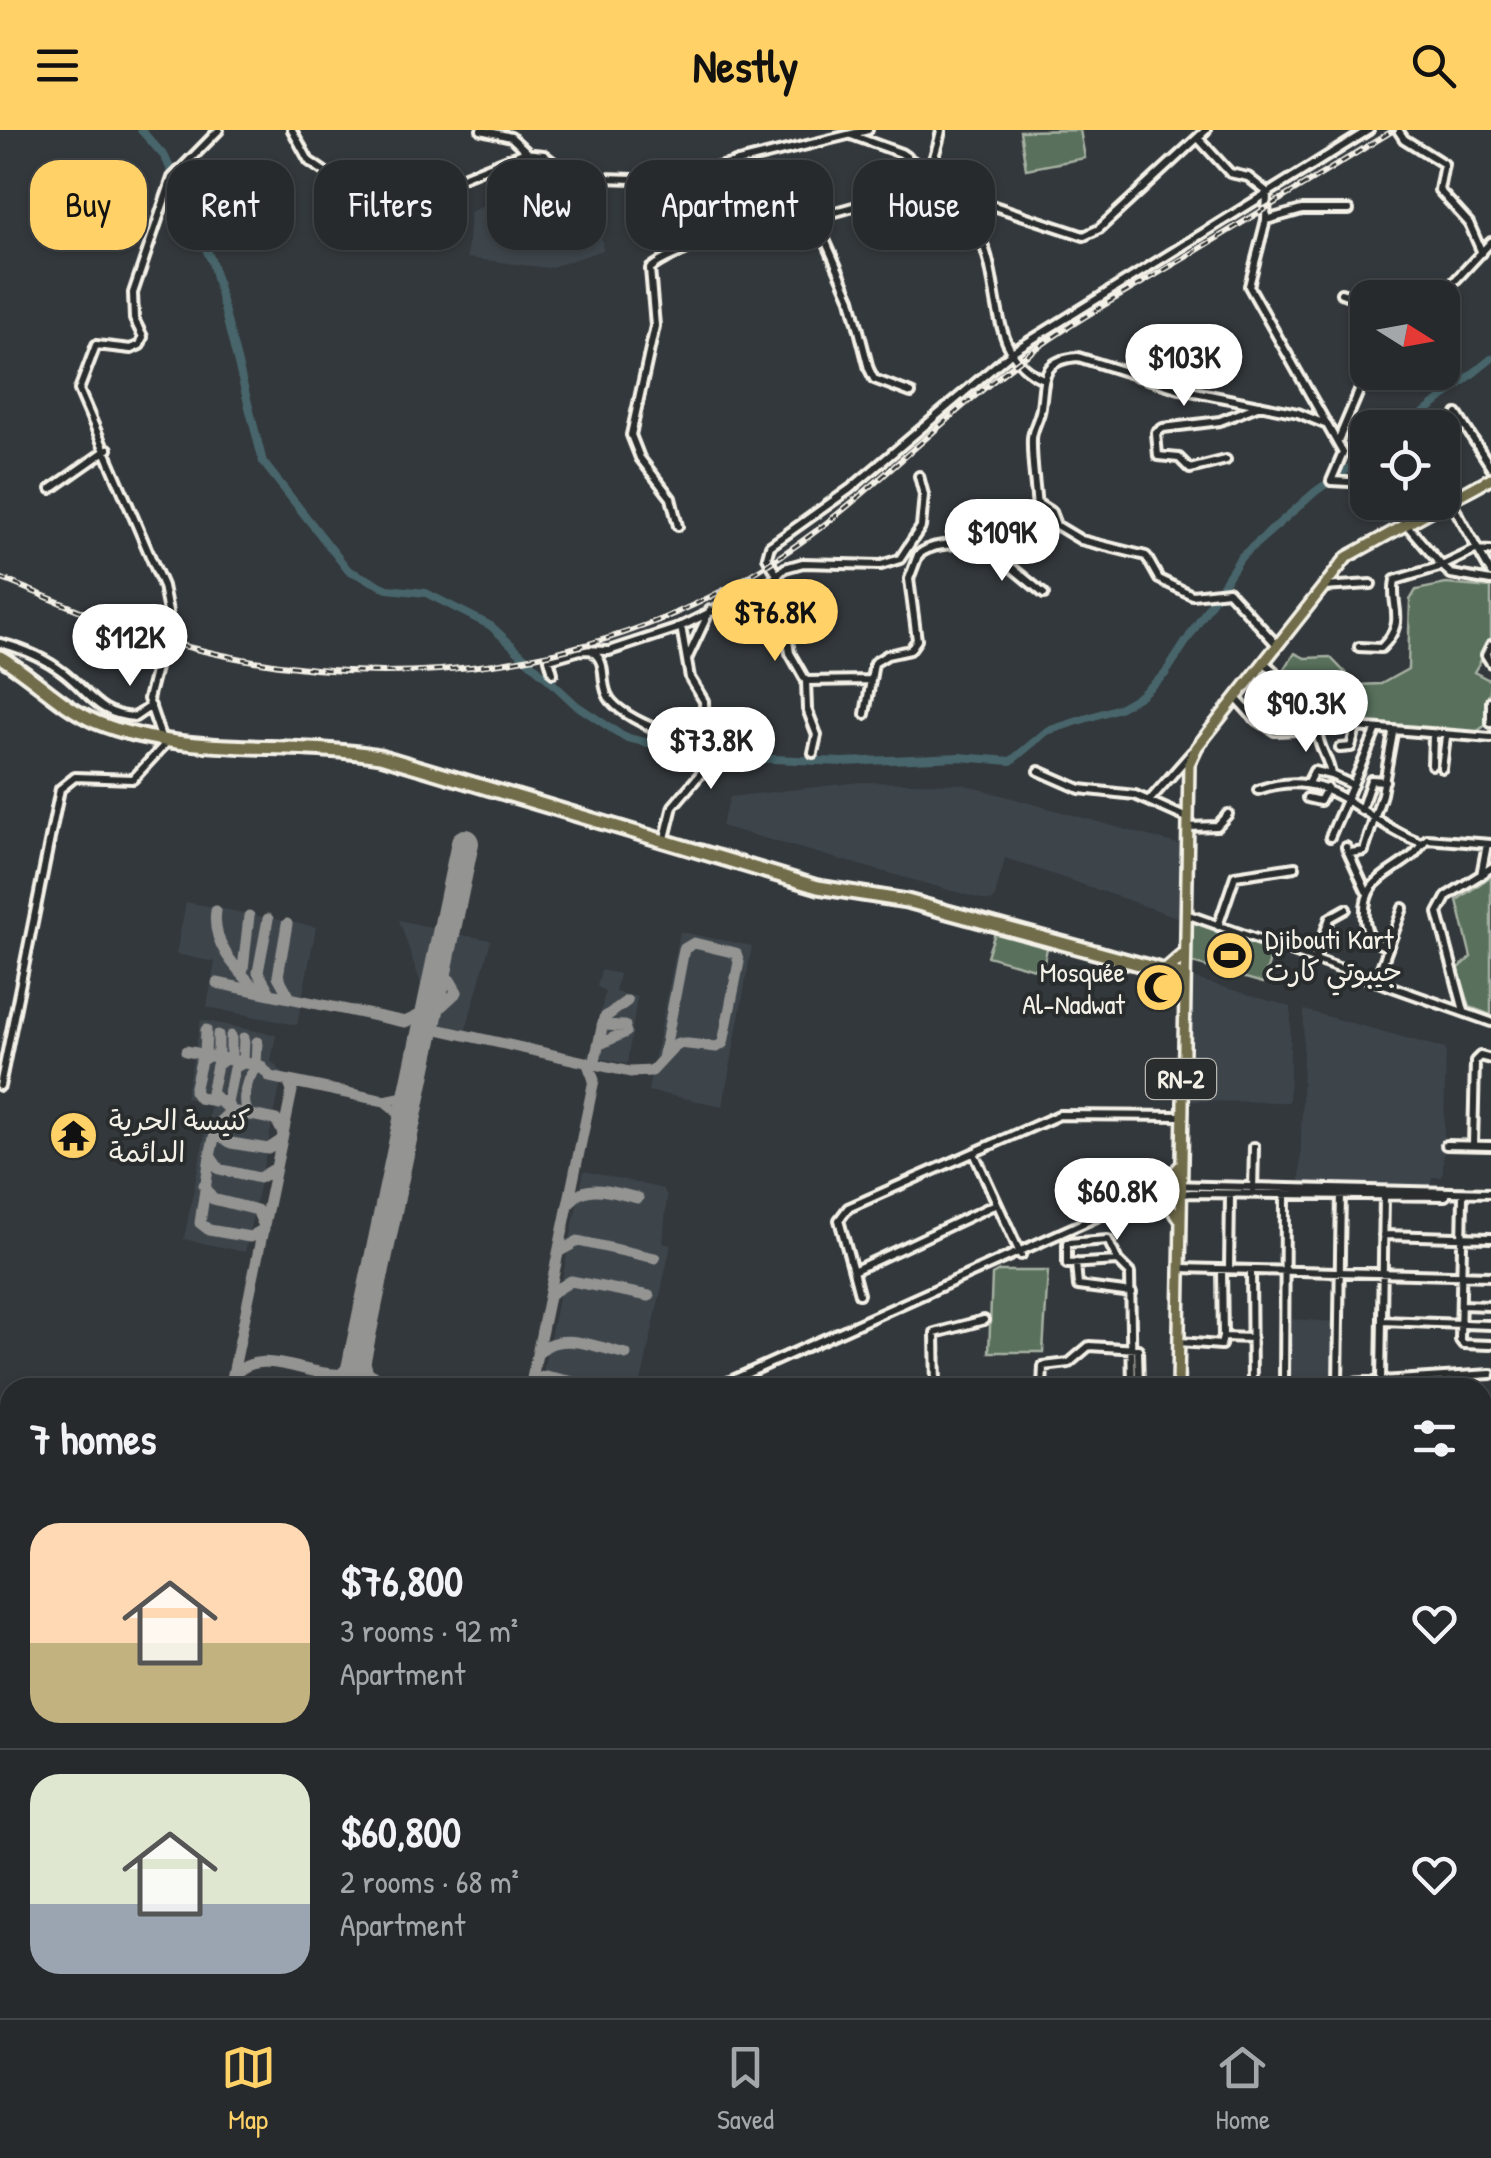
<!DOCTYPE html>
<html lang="en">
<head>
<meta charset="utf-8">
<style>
  body { margin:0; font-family:"Patrick Hand","Playpen Sans Arabic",sans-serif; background:#2e3235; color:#f1f3f6; height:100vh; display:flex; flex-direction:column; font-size:38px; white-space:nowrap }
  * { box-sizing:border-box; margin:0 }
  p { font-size:32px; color:#a4a7aa }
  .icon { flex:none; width:55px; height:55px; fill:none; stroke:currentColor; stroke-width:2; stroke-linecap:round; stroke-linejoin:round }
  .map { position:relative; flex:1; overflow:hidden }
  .side { position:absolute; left:0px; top:1248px; width:1492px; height:642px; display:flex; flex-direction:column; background:#262a2d; border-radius:30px 30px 0 0; box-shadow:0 2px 8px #0004,0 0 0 2px #424649 }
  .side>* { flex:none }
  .banner { position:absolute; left:30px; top:30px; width:1432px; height:90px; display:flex; gap:20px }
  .needle { width:65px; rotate:101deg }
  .buttons { position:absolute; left:1350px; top:150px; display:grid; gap:20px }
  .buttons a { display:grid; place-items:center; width:110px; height:110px; border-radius:20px; background:#262a2d; box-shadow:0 2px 8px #0004,0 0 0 2px #424649; font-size:50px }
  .price { position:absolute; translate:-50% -85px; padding:0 22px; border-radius:35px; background:#fff; color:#222; font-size:32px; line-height:65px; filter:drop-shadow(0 2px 5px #0008) }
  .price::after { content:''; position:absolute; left:50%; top:60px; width:30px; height:22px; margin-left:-15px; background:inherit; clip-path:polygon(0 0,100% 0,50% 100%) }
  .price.selected { background:#ffd166; color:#111 }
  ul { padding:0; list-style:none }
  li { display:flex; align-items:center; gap:30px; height:250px; padding:0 30px }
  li+li { border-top:2px solid #424649 }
  li span { display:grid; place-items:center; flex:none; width:280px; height:200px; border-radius:30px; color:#555 }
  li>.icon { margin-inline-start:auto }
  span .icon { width:120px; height:120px; fill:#fffc; stroke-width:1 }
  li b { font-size:42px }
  h2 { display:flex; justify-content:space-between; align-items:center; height:120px; padding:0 30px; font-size:42px }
  .pill { padding:0 35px; border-radius:30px; background:#262a2d; box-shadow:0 2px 8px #0004,0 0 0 2px #424649; font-size:35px; line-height:90px }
  .pill.selected { background:#ffd166; color:#111 }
  header { display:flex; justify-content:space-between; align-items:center; height:130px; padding:0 30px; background:#ffd166; color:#111; font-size:45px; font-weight:700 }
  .menu { display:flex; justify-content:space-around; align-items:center; height:140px; border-top:2px solid #424649; background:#262a2d; font-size:28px; color:#a4a7aa }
  .menu a { display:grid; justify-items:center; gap:5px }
  .menu .selected { color:#ffd166 }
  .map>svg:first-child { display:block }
</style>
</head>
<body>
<header><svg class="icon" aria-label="menu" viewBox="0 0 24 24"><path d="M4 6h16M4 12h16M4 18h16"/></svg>Nestly<svg class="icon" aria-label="search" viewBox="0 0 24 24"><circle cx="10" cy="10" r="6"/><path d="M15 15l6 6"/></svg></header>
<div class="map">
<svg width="1491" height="1888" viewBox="0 0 1491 1888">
  <rect width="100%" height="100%" fill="#33383c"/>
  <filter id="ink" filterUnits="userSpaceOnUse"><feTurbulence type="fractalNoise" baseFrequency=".01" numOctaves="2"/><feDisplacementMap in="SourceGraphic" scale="20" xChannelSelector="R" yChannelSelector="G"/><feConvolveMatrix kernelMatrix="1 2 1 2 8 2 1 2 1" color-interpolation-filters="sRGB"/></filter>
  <g filter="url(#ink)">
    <path fill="#3e454c" d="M519 60 599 78 603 120 549 138 467 128 470 82Z
      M861 652 961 654 1181 715 1180 788 1005 728 994 770 988 771 721 696 730 667Z
      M186 772 316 797 297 895 207 877 215 832 176 824Z
      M399 790 434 798 422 857Z
      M680 802 752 816 723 976 648 961Z
      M456 804 491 810 466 899 437 893Z
      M601 840 619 844 615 862 637 867 627 934 587 925 593 921 605 862 597 856Z
      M1189 847 1291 877 1289 972 1187 971Z
      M1304 880 1446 919 1443 1040 1442 1047H1432L1430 1058 1300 1055Z
      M201 890 276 905 271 931 283 943 245 1122 184 1109 211 973 185 968Z
      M584 1041 663 1059 667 1066 663 1113 671 1115 640 1257H540Z
      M1288 1189 1336 1192 1331 1249 1287 1252Z
      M8 1820 10 1880H74L72 1888H0V1837L4 1838Z"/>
    <path fill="#596f5b" stroke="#a6b0a2" stroke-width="2.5" d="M1080 0 1085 28 1026 39 1020 1Z
      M1446 454 1491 458V513L1474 542 1491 551 1486 595 1470 606 1368 598 1316 577 1284 540 1295 523 1305 528 1330 527 1357 555 1381 554 1408 539 1410 470 1416 460Z
      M1491 746V885L1470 877 1458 839 1471 827 1457 770Z
      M1194 791 1273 819 1263 853 1189 832 1190 792Z
      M996 800 1048 814 1042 841 987 826Z
      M999 1141H1048L1043 1222H989L992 1145Z
      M1483 1811 1491 1827V1888H1396L1398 1880H1482Z"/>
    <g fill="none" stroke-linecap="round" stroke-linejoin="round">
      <path stroke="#47656b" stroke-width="8" d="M141 0 165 27 212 132 263 332 348 440 388 459 426 463 491 496 576 575 624 607 701 626
        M1405 298 1491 229
        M707 626 843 632 959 627 1011 631 1047 601 1119 578 1140 566 1165 544 1241 427 1316 361 1368 325"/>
      <path stroke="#949492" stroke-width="11" d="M216 781C211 813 236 840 259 861
        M268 789 258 842 270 863
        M287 794 278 846 289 866
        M243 839 249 786
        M217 853 405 892 430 880
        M429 888 457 862 450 850 436 853
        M602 895 625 896
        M425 905 437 899 630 942 652 941 678 913 717 917 723 913 739 832 736 823 694 813 684 819 663 929
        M598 915 626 902
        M186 921 261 936 270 947 385 971 404 967 415 956
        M205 925 206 900
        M208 926 201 931 194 961 199 968 215 971
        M218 928V905
        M225 929 217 935 211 963 229 980
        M231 930V906
        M256 935 257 912
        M594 935 604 888 627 871
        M385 971 401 984 405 999
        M231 981 227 973 234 938 243 933 244 908
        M249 985C240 972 246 942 261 936
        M216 999 210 1026 219 1039 259 1048 276 1038
        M280 1011 268 1019 231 1013 218 1004 216 995 231 981 276 990 283 1003
        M210 1026 200 1093 209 1100 250 1107 264 1099
        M204 1055 213 1069 257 1080 264 1096
        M569 1074C584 1050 614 1063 638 1068
        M560 1121 578 1111 655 1128
        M550 1164 571 1151 649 1166
        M360 1218 368 1242 388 1256 371 1258
        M537 1225C556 1198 599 1218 626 1224
        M233 1247C258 1214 307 1247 341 1244L358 1227
        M532 1251 546 1246 601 1258
        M230 1258 292 961 288 951
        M530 1258 594 950 587 932
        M100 1888 101 1880
        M399 1888 400 1880"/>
      <path stroke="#949492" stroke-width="28" d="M351 1258 465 713
        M219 1888 221 1880"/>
      <defs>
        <path id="minor" d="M292 0 309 31 332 47 362 58 411 60 440 56 523 23 544 25 572 47 665 50 868 0
          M481 0 511 7 528 23
          M941 0C939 14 931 32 930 45 929 59 973 94 982 112 1002 156 988 224 1041 248
          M1398 0 1404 9 1444 34 1439 60 1469 93 1482 123
          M851 5 901 23 930 43
          M1198 8 1230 43 1248 47 1267 62 1266 90 1249 156 1343 323 1331 351 1368 353
          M666 51 810 89 875 71 945 67 982 72 1084 106 1099 99 1206 0
          M816 89 851 169 869 239 874 249 911 263
          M1266 90 1302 80H1349
          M1341 163 1356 168 1361 184 1368 185
          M1439 168 1491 112
          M1457 284 1491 337
          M1338 311 1368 240
          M1226 330 1190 339 1179 328 1158 326 1156 303 1163 298 1220 291 1260 275
          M51 359 108 319
          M1450 370 1491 443
          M1387 372 1442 436 1475 420 1491 421
          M1037 373 1051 382 1056 395 1081 410 1146 426 1159 449 1192 465 1228 461 1277 515
          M678 396 671 368 640 328 631 305 655 196 650 139C663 127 679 125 693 115 711 101 729 79 741 59L735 32
          M988 418 1044 464
          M1323 457 1371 454
          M164 507 168 482 163 456 79 260 96 215 131 219 140 215 143 207 134 189 133 163 172 48 219 0
          M0 513C24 519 45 528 64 543 91 564 98 585 135 587L151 576
          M1491 515 1486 525 1491 533
          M1359 517 1381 518C1409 490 1389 477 1395 450L1442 436 1451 444 1491 451
          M592 521C608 533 600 548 607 564 616 588 682 610 705 616
          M688 527 710 480
          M1264 532 1315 579 1356 597 1491 608
          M553 543 549 529 580 520 609 521 676 499 768 454 785 438 803 433 881 435 900 429 921 397 924 365 919 346
          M806 551 869 550
          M1236 568 1253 587 1275 601 1317 599
          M1491 571V593
          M865 584 874 533 887 525 910 520 917 510 909 449 918 425C949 397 1021 440 1037 381 1036 357 1031 331 1032 308 1033 297 1040 288 1041 277 1045 250 1040 230 1078 227L1180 259 1298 283 1325 294
          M1327 584 1317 599C1318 618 1329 628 1331 645L1353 655
          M161 607 148 569 162 514
          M1340 618 1351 617 1356 597
          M813 623 817 605 807 579 806 551 790 523 777 445 767 427 770 416 850 359 1012 222 1369 0
          M1432 635 1433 606
          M1442 638 1446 607
          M1039 641 1080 659 1135 665 1187 688
          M1308 653 1314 641 1331 645
          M1258 660C1330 633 1361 692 1422 713
          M1307 668 1320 671 1327 658
          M1149 671 1192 622
          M1361 680 1371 650 1385 651
          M1188 697 1217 696 1228 684
          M1330 707 1376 601
          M665 708 673 676 702 642 705 616 704 571 690 548 681 496
          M1346 717 1366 761
          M1350 723 1364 721 1382 664 1393 603
          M1481 745 1487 714
          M1186 784 1491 892
          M1218 796 1235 746 1295 737
          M1388 817C1373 812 1367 807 1365 790 1362 751 1385 747 1412 726 1418 721 1421 714 1427 709L1491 714
          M1315 829 1330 788 1346 779
          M1376 851 1403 778
          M1464 881 1438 783 1447 766 1491 738
          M0 956 60 659 75 647 133 649 168 611
          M1446 1015 1491 1016
          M1473 1015 1475 931 1480 926 1491 929
          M974 1023 1021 1125
          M1253 1061 1254 1017
          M1149 1067 1192 1063 1445 1066
          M1463 1067 1460 1210 1463 1214 1491 1215
          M1383 1105 1491 1108
          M1118 1131 1108 1110 1067 1113V1134L1118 1131 1130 1143 1132 1258
          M1076 1133 1078 1156 1132 1163
          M1180 1138 1491 1146
          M1229 1139 1230 1065
          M1222 1140 1223 1207 1252 1208
          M1251 1140 1252 1258
          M853 1141 839 1090 848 1078 1059 985 1181 986
          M859 1164 853 1141 996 1074
          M1461 1175 1491 1176
          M1382 1191 1491 1195
          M1179 1212 1221 1215 1223 1207
          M1381 1249 1384 1066
          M1338 1253 1341 1061
          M1284 1256 1285 1065
          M717 1257 1168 1055 1491 1063
          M705 1258 711 1254 717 1258
          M936 1258 935 1203 984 1190
          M1042 1258 1043 1236 1069 1233 1089 1216 1138 1219 1139 1258
          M1272 1258 1491 1244
          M1018 1880 1021 1888
          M590 1888 594 1880
          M892 1888 898 1880"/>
        <path id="major" d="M1163 1057 1179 1037
          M1163 1068 1179 1088
          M1178 1258 1189 634 1197 617 1347 427 1491 348
          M1482 1627 1491 1626
          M1387 1888 1388 1880"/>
        <path id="highway" d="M0 527C33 546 61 577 96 592 184 628 288 610 380 626L818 757 907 771 1183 846
          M1168 839 1183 826
          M1172 844 1183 863"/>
      </defs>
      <use href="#minor" stroke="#f4f1e8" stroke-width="14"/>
      <use href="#major" stroke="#f4f1e8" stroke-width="16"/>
      <use href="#highway" stroke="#f4f1e8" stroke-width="19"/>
      <use href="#minor" stroke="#2a2d2e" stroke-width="6"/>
      <use href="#major" stroke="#716d4b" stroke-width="9"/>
      <use href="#highway" stroke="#716d4b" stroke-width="11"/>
      <defs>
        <path id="rail" d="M0 448C56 470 111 496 169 512 383 572 618 543 801 412 878 357 943 287 1019 231 1071 192 1130 160 1186 127 1255 85 1325 42 1394 0"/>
      </defs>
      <use href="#rail" stroke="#f4f1e8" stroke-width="6"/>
      <use href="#rail" stroke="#2a2d2e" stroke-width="2.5" stroke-dasharray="8" stroke-linecap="butt"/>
    </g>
  </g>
  <defs>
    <symbol id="stadium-disc" viewBox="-11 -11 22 22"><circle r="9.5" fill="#ffd166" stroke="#2a2d2e"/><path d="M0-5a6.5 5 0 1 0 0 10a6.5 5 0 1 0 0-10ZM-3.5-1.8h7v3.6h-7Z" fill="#111"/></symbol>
    <symbol id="mosque-disc" viewBox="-11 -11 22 22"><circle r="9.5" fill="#ffd166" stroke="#2a2d2e"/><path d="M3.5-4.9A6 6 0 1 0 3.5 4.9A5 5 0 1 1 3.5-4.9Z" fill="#111"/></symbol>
    <symbol id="temple-disc" viewBox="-11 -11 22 22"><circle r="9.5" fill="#ffd166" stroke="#2a2d2e"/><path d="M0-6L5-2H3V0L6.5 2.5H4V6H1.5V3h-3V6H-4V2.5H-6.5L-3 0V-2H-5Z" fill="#111"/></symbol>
  </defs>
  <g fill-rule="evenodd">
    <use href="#stadium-disc" x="1202" y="798" width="55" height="55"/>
    <use href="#mosque-disc" x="1132" y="830" width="55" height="55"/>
    <use href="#temple-disc" x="46" y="978" width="55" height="55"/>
  </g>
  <g text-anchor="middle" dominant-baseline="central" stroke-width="8" stroke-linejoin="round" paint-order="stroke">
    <rect fill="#2a2d2e" stroke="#b7b6b0" stroke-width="2.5" x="1146" y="929" width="70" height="40" rx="8"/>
    <g font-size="25" font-weight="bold" fill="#f4f1e8">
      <text x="1181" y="949">RN-2</text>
    </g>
    <g font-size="28" fill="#f4f1e8" stroke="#2a2d2e" text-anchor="start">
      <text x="1265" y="809">Djibouti Kart<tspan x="1265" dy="32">جيبوتي كارت</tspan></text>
      <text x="1125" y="842" text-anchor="end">Mosquée<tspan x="1125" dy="32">Al-Nadwat</tspan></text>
      <text x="109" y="990">كنيسة الحرية<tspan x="109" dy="32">الدائمة</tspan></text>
    </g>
  </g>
</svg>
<div class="buttons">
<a><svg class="needle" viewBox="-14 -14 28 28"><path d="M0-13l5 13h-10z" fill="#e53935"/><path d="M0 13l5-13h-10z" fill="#a4a7aa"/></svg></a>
<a><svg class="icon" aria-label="locate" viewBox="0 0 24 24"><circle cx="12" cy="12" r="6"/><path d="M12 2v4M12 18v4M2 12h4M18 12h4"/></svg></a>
</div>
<b class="price" style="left:1184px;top:279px">$103K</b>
<b class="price" style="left:1002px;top:454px">$109K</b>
<b class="price selected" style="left:775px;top:534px">$76.8K</b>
<b class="price" style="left:130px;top:559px">$112K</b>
<b class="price" style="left:1306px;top:625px">$90.3K</b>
<b class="price" style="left:711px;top:662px">$73.8K</b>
<b class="price" style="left:1117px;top:1113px">$60.8K</b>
<div class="banner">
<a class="pill selected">Buy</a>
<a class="pill">Rent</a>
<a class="pill">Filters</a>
<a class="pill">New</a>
<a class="pill">Apartment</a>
<a class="pill">House</a>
</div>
<section class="side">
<h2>7 homes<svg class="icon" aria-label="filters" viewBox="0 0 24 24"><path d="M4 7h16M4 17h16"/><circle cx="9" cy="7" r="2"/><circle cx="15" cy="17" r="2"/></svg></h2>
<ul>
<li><span style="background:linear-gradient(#ffd9b3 60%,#c2b280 0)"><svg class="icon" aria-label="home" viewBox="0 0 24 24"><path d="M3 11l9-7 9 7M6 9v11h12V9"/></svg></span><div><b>$76,800</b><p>3 rooms · 92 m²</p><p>Apartment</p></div><svg class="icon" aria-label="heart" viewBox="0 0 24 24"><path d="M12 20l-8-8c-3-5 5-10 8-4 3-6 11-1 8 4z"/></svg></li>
<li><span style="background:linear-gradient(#dfe7d0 65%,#9aa5b1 0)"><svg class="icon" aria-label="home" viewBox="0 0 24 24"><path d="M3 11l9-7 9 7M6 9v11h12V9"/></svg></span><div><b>$60,800</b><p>2 rooms · 68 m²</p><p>Apartment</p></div><svg class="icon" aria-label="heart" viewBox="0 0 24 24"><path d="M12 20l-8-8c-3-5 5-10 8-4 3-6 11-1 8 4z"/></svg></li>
</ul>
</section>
</div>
<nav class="menu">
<a class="selected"><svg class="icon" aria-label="map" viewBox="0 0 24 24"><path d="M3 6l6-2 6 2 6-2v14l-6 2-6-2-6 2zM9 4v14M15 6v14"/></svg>Map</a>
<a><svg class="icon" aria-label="saved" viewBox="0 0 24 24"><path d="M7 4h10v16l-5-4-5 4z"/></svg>Saved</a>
<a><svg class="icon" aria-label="home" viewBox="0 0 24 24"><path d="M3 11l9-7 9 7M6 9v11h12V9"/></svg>Home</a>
</nav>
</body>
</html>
